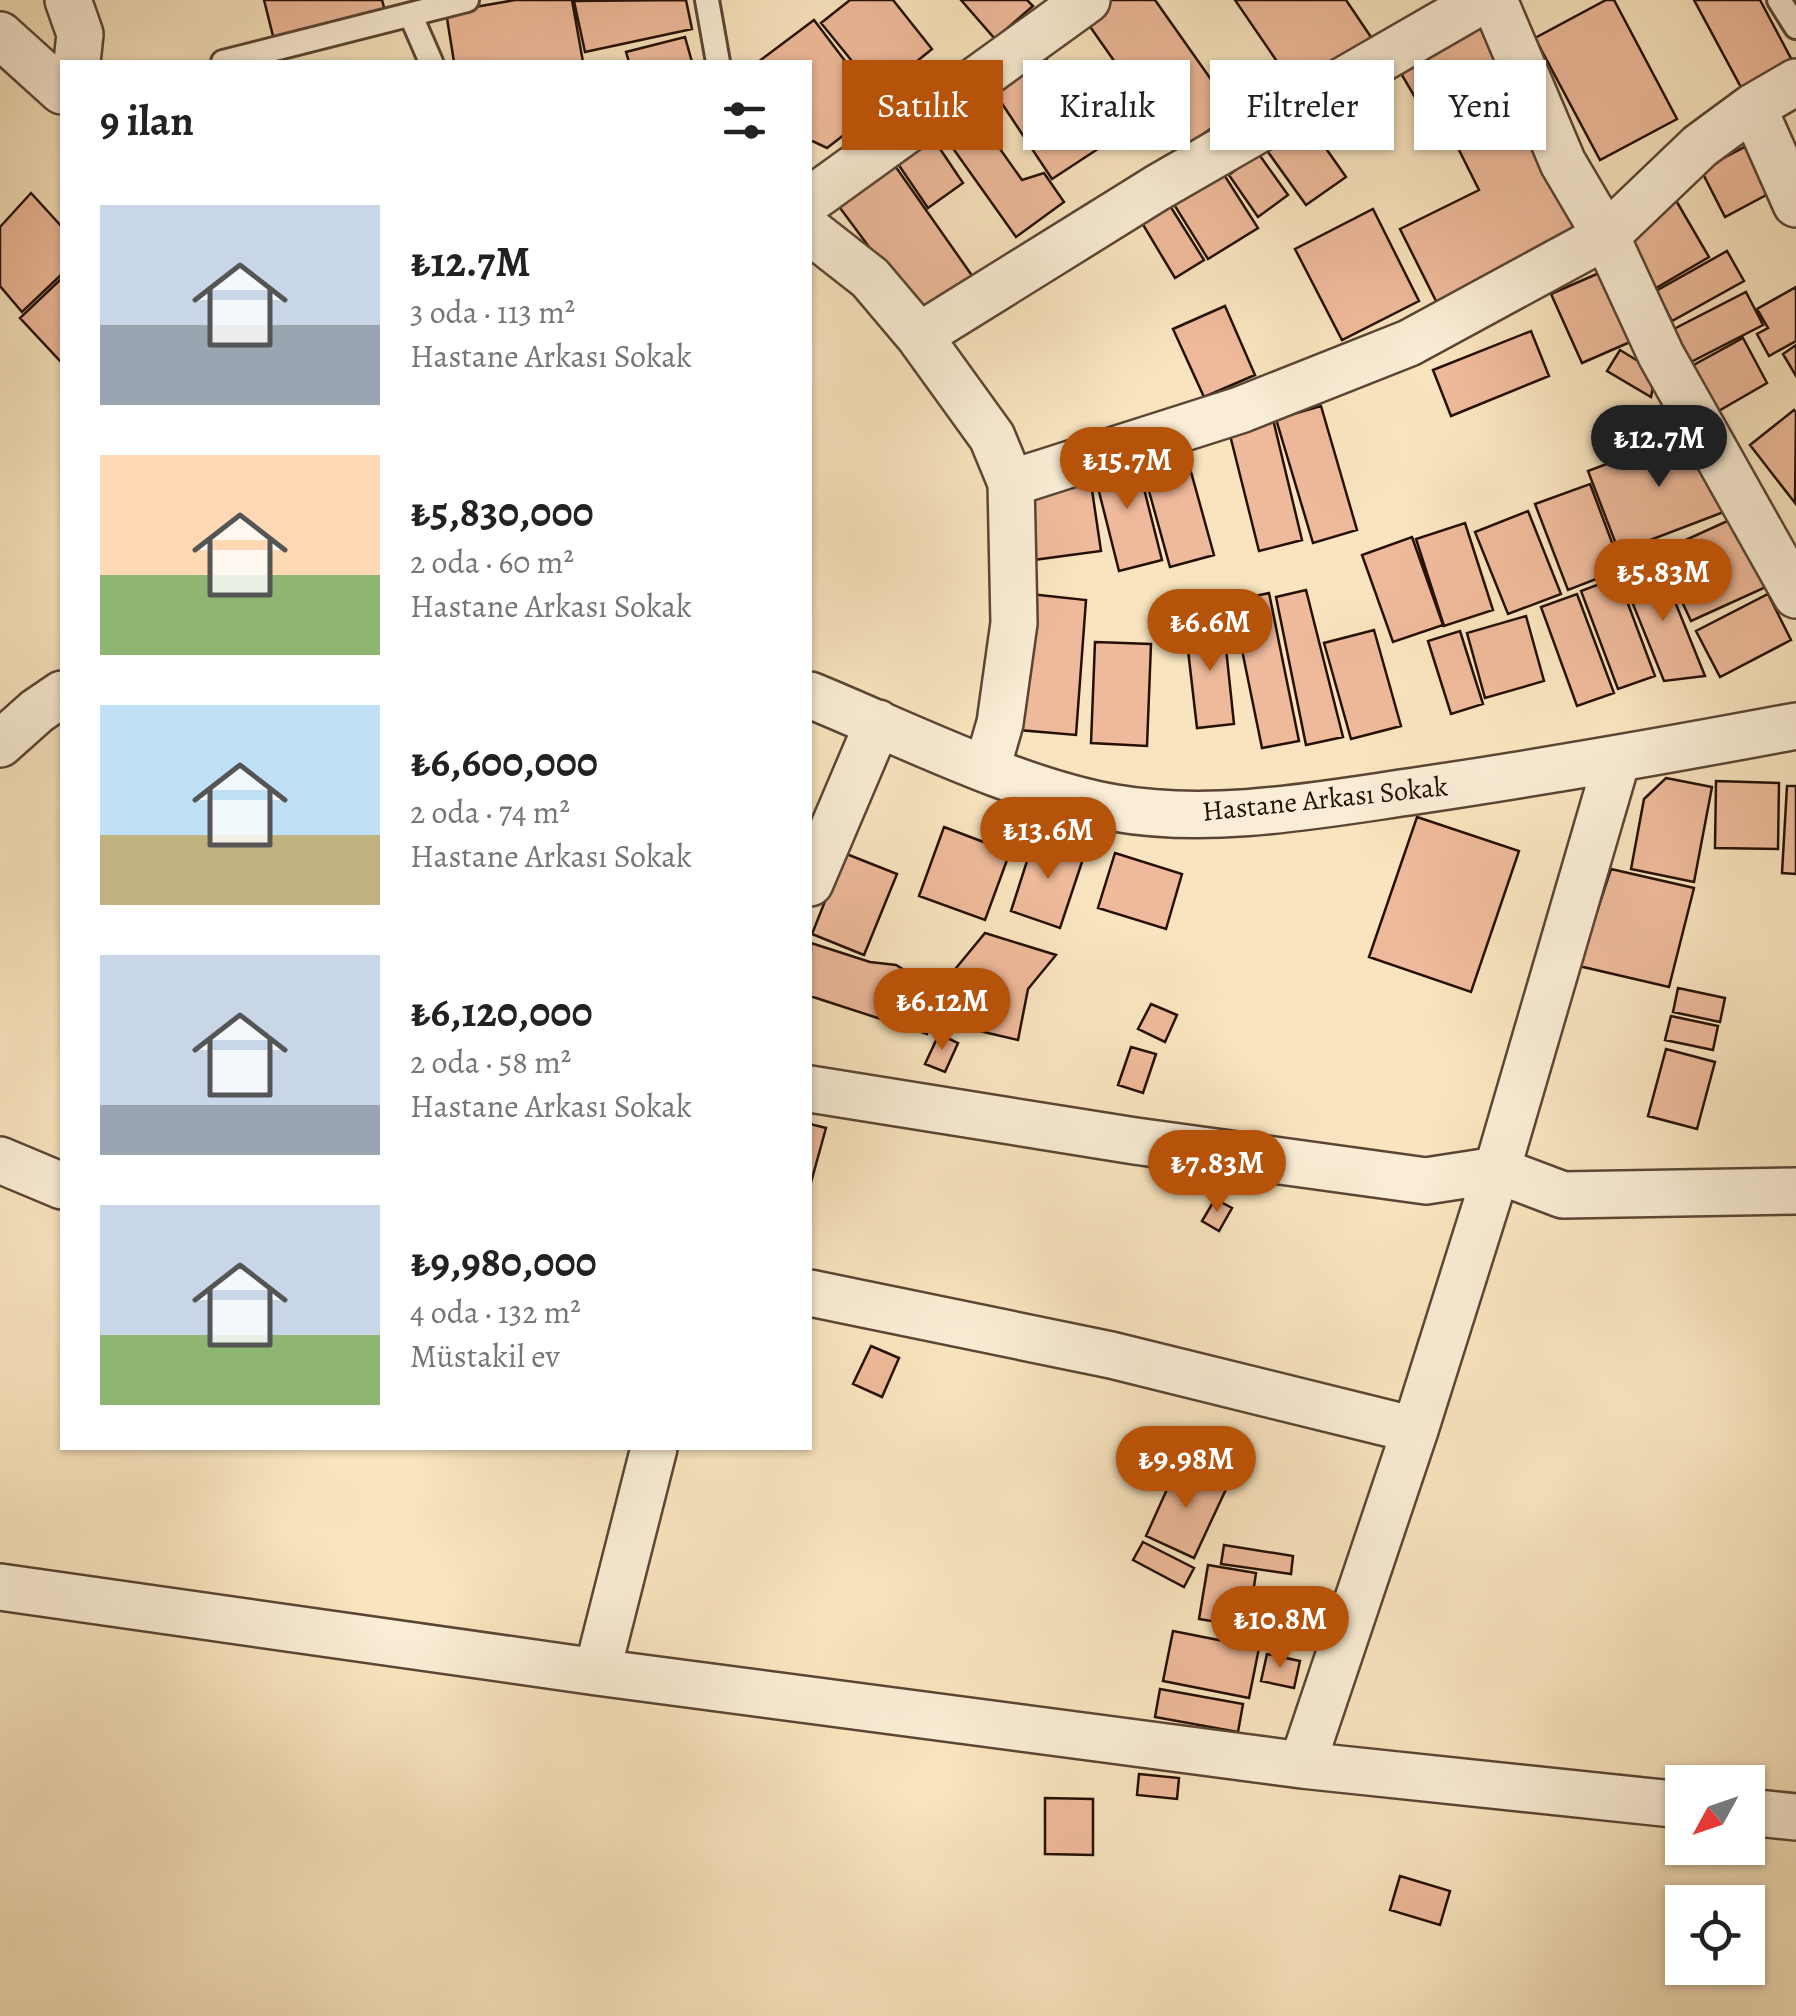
<!DOCTYPE html>
<html lang="tr">
<head>
<meta charset="utf-8">
<style>
  body { margin:0; font-family:Alegreya,serif; background:#f2f2f2; color:#222; height:100vh; display:flex; flex-direction:column; font-size:38px; white-space:nowrap }
  * { box-sizing:border-box; margin:0 }
  p { font-size:32px; color:#767676 }
  .icon { flex:none; width:55px; height:55px; fill:none; stroke:currentColor; stroke-width:2; stroke-linecap:round; stroke-linejoin:round }
  .map { position:relative; flex:1; overflow:hidden }
  .side { position:absolute; left:60px; top:60px; width:752px; height:1390px; display:flex; flex-direction:column; background:#fff; border-radius:0px; box-shadow:0 2px 8px #0004 }
  .side>* { flex:none }
  .guide { position:absolute; left:842px; top:60px; width:802px; height:90px; display:flex; gap:20px }
  .needle { width:65px; rotate:230deg }
  .tools { position:absolute; left:1665px; top:1765px; display:grid; gap:20px }
  .tools a { display:grid; place-items:center; width:100px; height:100px; border-radius:0px; background:#fff; box-shadow:0 2px 8px #0004; font-size:50px }
  .price { position:absolute; translate:-50% -85px; padding:0 22px; border-radius:35px; background:#b45309; color:#fff; font-size:32px; line-height:65px; filter:drop-shadow(0 2px 5px #0008) }
  .price::after { content:''; position:absolute; left:50%; top:60px; width:30px; height:22px; margin-left:-15px; background:inherit; clip-path:polygon(0 0,100% 0,50% 100%) }
  .price.active { background:#222; color:#fff }
  ul { padding:0; list-style:none }
  li { display:flex; align-items:center; gap:30px; height:250px; padding:0 40px }
  li span { display:grid; place-items:center; flex:none; width:280px; height:200px; border-radius:0px; color:#555 }
  li>.icon { margin-inline-start:auto }
  span .icon { width:120px; height:120px; fill:#fffc; stroke-width:1 }
  li b { font-size:42px }
  h2 { display:flex; justify-content:space-between; align-items:center; height:120px; padding:0 40px; font-size:42px }
  .chip { padding:0 35px; border-radius:0px; background:#fff; box-shadow:0 2px 8px #0004; font-size:35px; line-height:90px }
  .chip.active { background:#b45309; color:#fff }
  .map>svg:first-child { display:block }
</style>
</head>
<body>
<div class="map">
<svg width="1796" height="2016" viewBox="0 0 1796 2016">
  <rect width="100%" height="100%" fill="#f8e4be"/>
  <filter id="stains"><feTurbulence type="fractalNoise" baseFrequency=".002" numOctaves="4"/><feColorMatrix values="0 0 0 0 .2 0 0 0 0 .09 0 0 0 0 .02 0 0 0 .5 -.17"/></filter>
  <radialGradient id="worn" r=".72"><stop offset=".6" stop-color="#630" stop-opacity="0"/><stop offset="1" stop-color="#630" stop-opacity=".3"/></radialGradient>
  <path fill="#efba9b" stroke="#251006" stroke-width="2.5" d="M264 0H382L386 15 275 44Z
    M515 0H572L583 62H454L446 12Z
    M686 0 692 29 585 52 574 1Z
    M850 0H893L932 49 878 93 821 23Z
    M961 0H1027L1033 6 995 39Z
    M1110 0H1155L1234 112 1178 152 1084 18Z
    M1235 0H1346L1377 46 1302 98Z
    M1606 0H1614L1677 119 1600 160 1535 38Z
    M1694 0H1760L1794 64 1743 91Z
    M1489 18 1516 64 1426 116 1399 70Z
    M814 20 880 107 827 148 810 140V62H758Z
    M685 37 692 62H629L626 52Z
    M1042 53 1104 145 1052 179 991 87Z
    M1519 90 1588 229 1437 303 1400 229 1479 190 1447 126Z
    M966 101 1022 180 1044 173 1064 202 1016 237 935 123Z
    M1299 110 1346 177 1306 205 1258 138Z
    M930 134 963 183 928 208 894 158Z
    M1758 140 1783 186 1725 217 1701 170Z
    M886 153 980 287 927 325 829 193Z
    M1258 153 1288 195 1258 217 1229 175Z
    M1214 159 1258 228 1208 259 1165 190Z
    M31 193 62 227V274L22 312 0 286V227Z
    M1674 197 1709 257 1656 288 1622 228Z
    M1167 201 1204 260 1175 278 1139 218Z
    M1373 209 1419 301 1342 340 1295 249Z
    M1727 251 1744 281 1672 321 1656 291Z
    M1606 270 1637 339 1582 363 1551 294Z
    M62 278V363L20 318Z
    M1796 287V341L1769 356 1757 334 1768 328 1757 309Z
    M1746 292 1763 325 1685 365 1668 332Z
    M1225 306 1255 375 1204 397 1173 329Z
    M1531 331 1549 376 1451 416 1433 370Z
    M1743 338 1767 383 1715 413 1690 367Z
    M1796 345V376L1783 354Z
    M1620 350 1656 372 1651 397 1607 371Z
    M1321 406 1357 530 1313 543 1276 419Z
    M1794 410 1796 412 1795 503 1750 445Z
    M1272 415 1302 540 1259 551 1228 427Z
    M1699 429 1729 510 1619 552 1588 471Z
    M1183 443 1214 555 1170 567 1139 455Z
    M1135 453 1162 560 1119 571 1092 464Z
    M1091 483 1101 551 1033 560 1023 492Z
    M1590 484 1622 569 1568 590 1535 504Z
    M1528 511 1561 594 1508 614 1475 532Z
    M1734 518 1766 587 1691 621 1659 552Z
    M1465 523 1493 610 1444 626 1416 539Z
    M1412 537 1443 625 1393 642 1362 555Z
    M1659 562 1705 676 1664 681 1622 577Z
    M1618 577 1655 676 1618 689 1581 591Z
    M1306 590 1343 737 1306 745 1276 597Z
    M1269 593 1299 741 1262 748 1232 601Z
    M1030 594 1086 600 1076 735 1019 730Z
    M1577 594 1614 693 1577 706 1541 607Z
    M1768 594 1791 640 1720 677 1696 631Z
    M1526 616 1544 681 1485 698 1467 633Z
    M1223 620 1234 724 1197 728 1185 624Z
    M1374 630 1401 726 1351 739 1324 643Z
    M1460 631 1483 704 1451 714 1428 641Z
    M1095 642 1151 644 1147 746 1091 743Z
    M1666 778 1712 787 1694 882 1631 869 1644 799Z
    M1716 781 1779 783 1778 849 1715 848Z
    M1787 786H1796V874L1782 873Z
    M1417 817 1519 851 1471 992 1369 957Z
    M944 827 1010 852 985 920 919 896Z
    M1035 836 1085 853 1060 928 1011 911Z
    M844 853 897 874 864 955 812 934Z
    M1115 853 1182 874 1166 929 1098 908Z
    M1611 869 1694 888 1669 987 1579 966Z
    M985 933 1056 955 1028 989 1018 1040 941 1022 952 973Z
    M811 943 870 962 896 965 940 992 927 1034 810 996Z
    M1678 988 1725 998 1720 1022 1673 1012Z
    M1151 1004 1177 1015 1165 1042 1138 1029Z
    M1671 1016 1718 1026 1713 1050 1665 1040Z
    M939 1034 958 1043 945 1072 925 1064Z
    M1131 1047 1156 1054 1143 1093 1118 1085Z
    M1666 1049 1715 1062 1697 1129 1648 1116Z
    M810 1124 826 1128 810 1186Z
    M1215 1199 1232 1208 1219 1231 1202 1221Z
    M871 1346 899 1358 882 1397 853 1384Z
    M1178 1465 1227 1487 1194 1558 1146 1536Z
    M1143 1542 1194 1568 1184 1587 1133 1560Z
    M1224 1545 1293 1556 1291 1574 1221 1564Z
    M1208 1565 1256 1573 1248 1627 1199 1619Z
    M1173 1631 1259 1648 1249 1698 1163 1681Z
    M1267 1654 1300 1661 1294 1688 1261 1681Z
    M1160 1689 1243 1704 1238 1732 1155 1717Z
    M1139 1774 1179 1778 1177 1799 1137 1795Z
    M1045 1798 1093 1799V1855L1045 1854Z
    M1400 1876 1450 1891 1440 1925 1390 1910Z"/>
  <g fill="none" stroke-linecap="round" stroke-linejoin="round">
    <defs>
      <path id="lane" d="M707 0 718 62
        M1779 0 1796 27
        M411 16 431 62
        M223 62 467 0"/>
      <path id="street" d="M68 0 80 34 77 62
        M1494 0 1563 163 1606 236 1661 355 1796 595
        M0 35 62 91
        M1753 107 1796 204
        M810 200 1087 0
        M810 231 870 278 919 336 992 437 1011 483 1014 623 1000 723 987 768
        M919 336 1157 188 1483 0
        M1011 483 1240 410 1409 343 1606 236 1700 146 1753 107 1796 82
        M810 695C903 733 1017 791 1115 808 1213 825 1318 805 1415 791 1543 772 1669 750 1796 726
        M0 744 37 711 62 694
        M810 883 878 723
        M810 1089 1135 1141 1426 1181 1497 1170 1563 1195 1796 1191
        M0 1160 62 1186
        M810 1293 1111 1355 1415 1430
        M0 1587 597 1672 1302 1765 1682 1805
        M597 1672 654 1448
        M1302 1765 1415 1430 1497 1170 1617 760
        M1748 1812 1796 1817"/>
    </defs>
    <use href="#lane" stroke="#5a4534" stroke-width="28"/>
    <use href="#street" stroke="#5a4534" stroke-width="50"/>
    <use href="#lane" stroke="#faedd5" stroke-width="22"/>
    <use href="#street" stroke="#faedd5" stroke-width="45"/>
  </g>
  <g text-anchor="middle" dominant-baseline="central" stroke-width="8" stroke-linejoin="round" paint-order="stroke">
    <g font-size="28" fill="#251006" stroke="#faedd5">
      <text transform="translate(1325 799) rotate(-6)">Hastane Arkası Sokak</text>
    </g>
  </g>
  <rect width="100%" height="100%" filter="url(#stains)"/>
  <rect width="100%" height="100%" fill="url(#worn)"/>
</svg>
<div class="tools">
<a><svg class="needle" viewBox="-14 -14 28 28"><path d="M0-13l5 13h-10z" fill="#e53935"/><path d="M0 13l5-13h-10z" fill="#767676"/></svg></a>
<a><svg class="icon" aria-label="locate" viewBox="0 0 24 24"><circle cx="12" cy="12" r="6"/><path d="M12 2v4M12 18v4M2 12h4M18 12h4"/></svg></a>
</div>
<b class="price active" style="left:1659px;top:490px">₺12.7M</b>
<b class="price" style="left:1127px;top:512px">₺15.7M</b>
<b class="price" style="left:1663px;top:624px">₺5.83M</b>
<b class="price" style="left:1210px;top:674px">₺6.6M</b>
<b class="price" style="left:1048px;top:882px">₺13.6M</b>
<b class="price" style="left:942px;top:1053px">₺6.12M</b>
<b class="price" style="left:1217px;top:1215px">₺7.83M</b>
<b class="price" style="left:1186px;top:1511px">₺9.98M</b>
<b class="price" style="left:1280px;top:1671px">₺10.8M</b>
<div class="guide">
<a class="chip active">Satılık</a>
<a class="chip">Kiralık</a>
<a class="chip">Filtreler</a>
<a class="chip">Yeni</a>
</div>
<section class="side">
<h2>9 ilan<svg class="icon" aria-label="filters" viewBox="0 0 24 24"><path d="M4 7h16M4 17h16"/><circle cx="9" cy="7" r="2"/><circle cx="15" cy="17" r="2"/></svg></h2>
<ul>
<li><span style="background:linear-gradient(#c9d6e8 60%,#9aa5b1 0)"><svg class="icon" aria-label="home" viewBox="0 0 24 24"><path d="M3 11l9-7 9 7M6 9v11h12V9"/></svg></span><div><b>₺12.7M</b><p>3 oda · 113 m²</p><p>Hastane Arkası Sokak</p></div></li>
<li><span style="background:linear-gradient(#ffd9b3 60%,#8fb573 0)"><svg class="icon" aria-label="home" viewBox="0 0 24 24"><path d="M3 11l9-7 9 7M6 9v11h12V9"/></svg></span><div><b>₺5,830,000</b><p>2 oda · 60 m²</p><p>Hastane Arkası Sokak</p></div></li>
<li><span style="background:linear-gradient(#bfe0f5 65%,#c2b280 0)"><svg class="icon" aria-label="home" viewBox="0 0 24 24"><path d="M3 11l9-7 9 7M6 9v11h12V9"/></svg></span><div><b>₺6,600,000</b><p>2 oda · 74 m²</p><p>Hastane Arkası Sokak</p></div></li>
<li><span style="background:linear-gradient(#c9d6e8 75%,#9aa5b1 0)"><svg class="icon" aria-label="home" viewBox="0 0 24 24"><path d="M3 11l9-7 9 7M6 9v11h12V9"/></svg></span><div><b>₺6,120,000</b><p>2 oda · 58 m²</p><p>Hastane Arkası Sokak</p></div></li>
<li><span style="background:linear-gradient(#c9d6e8 65%,#8fb573 0)"><svg class="icon" aria-label="home" viewBox="0 0 24 24"><path d="M3 11l9-7 9 7M6 9v11h12V9"/></svg></span><div><b>₺9,980,000</b><p>4 oda · 132 m²</p><p>Müstakil ev</p></div></li>
</ul>
</section>
</div>
</body>
</html>
